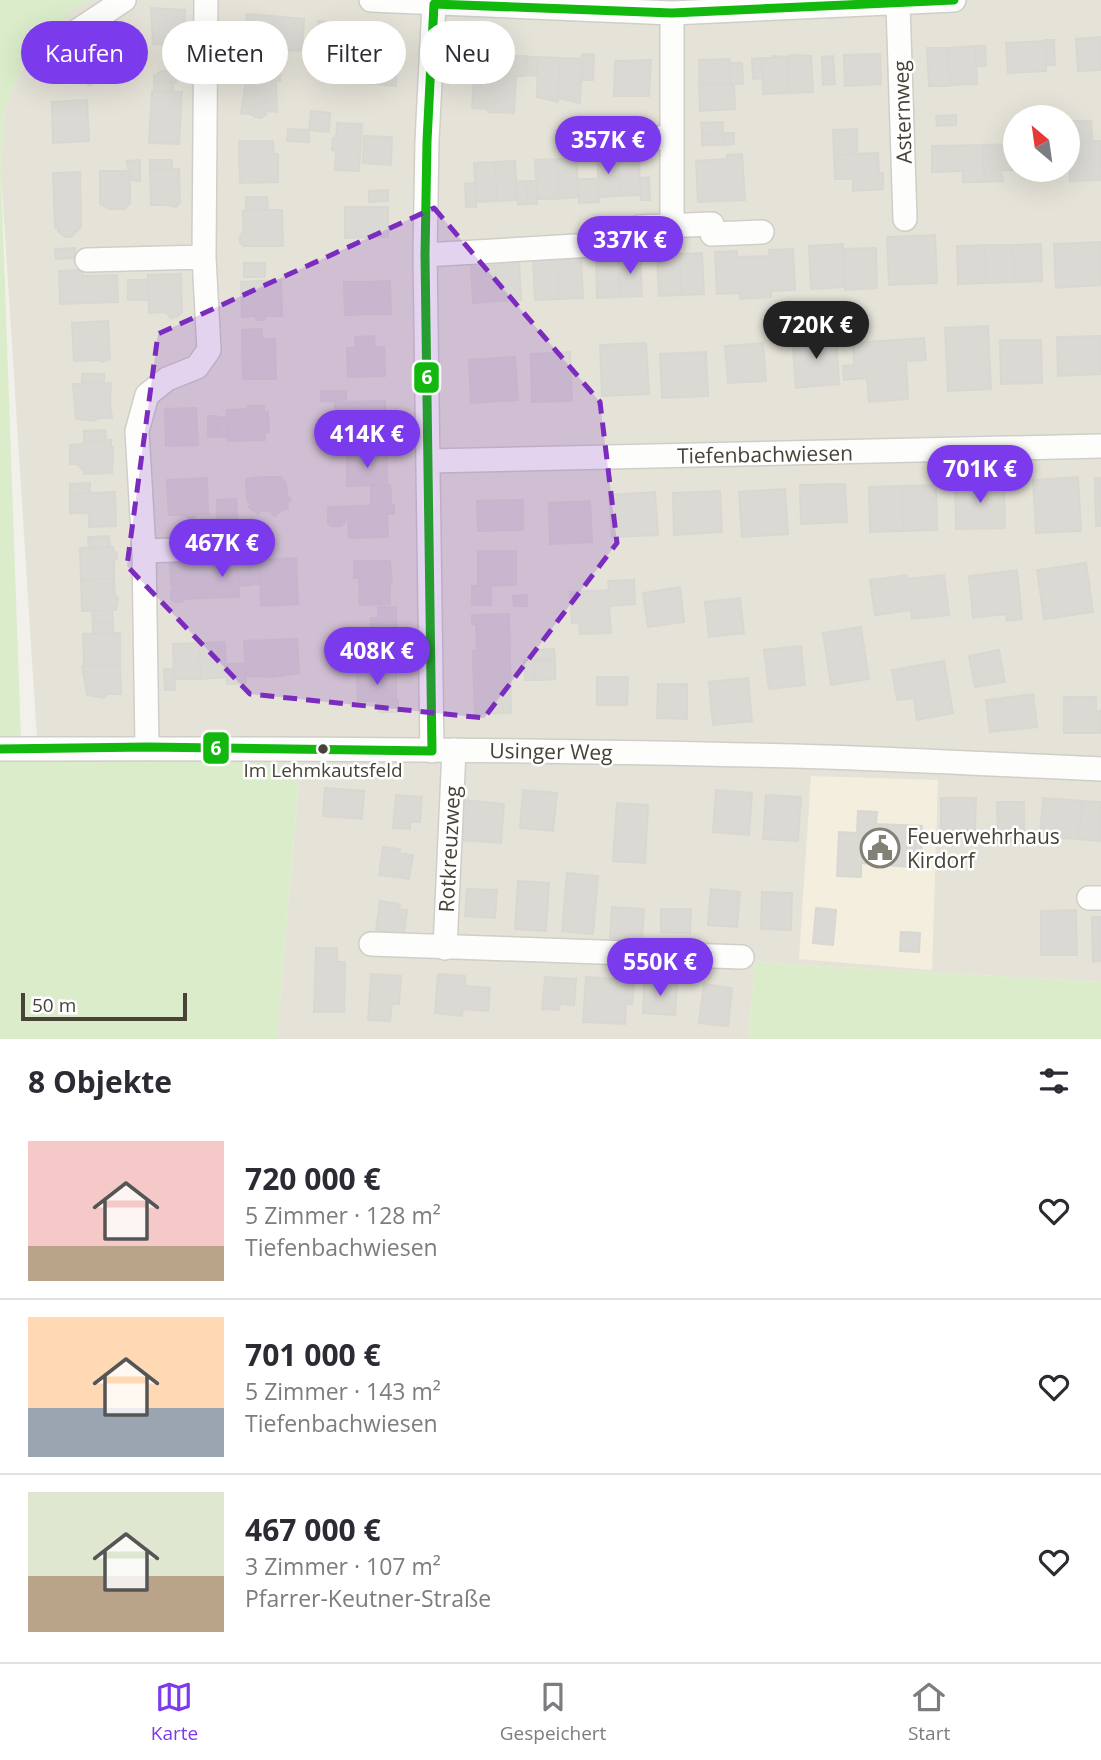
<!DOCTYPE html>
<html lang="de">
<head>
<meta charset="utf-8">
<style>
  body { margin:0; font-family:"Open Sans",sans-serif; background:#f2f2f3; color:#2b2b33; height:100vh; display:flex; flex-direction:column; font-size:26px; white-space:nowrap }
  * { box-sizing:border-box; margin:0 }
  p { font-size:23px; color:#7c7c81 }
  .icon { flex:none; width:38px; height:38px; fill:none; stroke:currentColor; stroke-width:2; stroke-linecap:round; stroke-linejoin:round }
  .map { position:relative; height:1039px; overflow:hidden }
  .sheet { display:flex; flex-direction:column; background:#fff; flex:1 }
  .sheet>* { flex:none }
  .hud { position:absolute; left:21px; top:21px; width:700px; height:63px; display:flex; gap:14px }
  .needle { width:46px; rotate:331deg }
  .fabs { position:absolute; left:1003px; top:105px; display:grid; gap:14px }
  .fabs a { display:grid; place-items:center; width:77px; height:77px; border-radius:50%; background:#fff; box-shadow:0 7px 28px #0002; font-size:35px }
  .scale { position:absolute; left:21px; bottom:18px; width:166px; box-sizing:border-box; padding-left:7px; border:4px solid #484337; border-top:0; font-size:19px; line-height:24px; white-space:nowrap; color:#484337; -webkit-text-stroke:5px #fff; paint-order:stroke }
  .price { position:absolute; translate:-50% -60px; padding:0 16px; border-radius:24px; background:#7c3aed; color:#fff; font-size:23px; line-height:46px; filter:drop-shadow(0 2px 4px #0008) }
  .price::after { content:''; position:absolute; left:50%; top:42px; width:21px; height:16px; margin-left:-10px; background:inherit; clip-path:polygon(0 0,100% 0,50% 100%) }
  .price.active { background:#222; color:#fff }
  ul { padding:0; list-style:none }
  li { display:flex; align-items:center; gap:21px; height:175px; padding:0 28px }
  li+li { border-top:2px solid #e1e1e2 }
  li span { display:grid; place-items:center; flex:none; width:196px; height:140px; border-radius:0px; color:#555 }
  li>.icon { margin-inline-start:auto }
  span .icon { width:84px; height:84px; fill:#fffc; stroke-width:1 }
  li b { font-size:30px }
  h2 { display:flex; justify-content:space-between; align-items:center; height:84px; padding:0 28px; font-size:30px }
  .tag { padding:0 24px; border-radius:32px; background:#fff; box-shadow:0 7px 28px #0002; font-size:24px; line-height:63px }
  .tag.active { background:#7c3aed; color:#fff }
  .tab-bar { display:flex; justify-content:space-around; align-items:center; height:98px; border-top:2px solid #e1e1e2; background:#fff; font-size:19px; color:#7c7c81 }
  .tab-bar a { display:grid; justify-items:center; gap:4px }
  .tab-bar .active { color:#7c3aed }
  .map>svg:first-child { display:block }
</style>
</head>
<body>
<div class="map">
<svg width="1101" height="1039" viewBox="0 0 1101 1039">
  <rect width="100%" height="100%" fill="#f1f0eb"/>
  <path fill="#e5e3d8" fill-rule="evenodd" d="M91 0H1101V982L755 962 748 1039H277L300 767 38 755 1 172 4 110 19 75 41 41 74 7ZM1015 117H1068V170H1015Z"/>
  <path fill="#f4eede" d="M811 776 938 780 932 970 799 959Z"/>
  <path fill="#dbeccb" d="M0 0H91L74 8 41 41 19 75 4 110 1 172 21 741 0 742Z
    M38 755 300 766 277 1039H0V756Z
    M755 962 1101 982V1039H748Z"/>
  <path fill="#dbd9d3" stroke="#d9d7d1" stroke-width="2" d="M151 8 185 10 184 29 186 31 183 46 153 44Z
    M247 14 304 19 302 51 282 50V60L244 57Z
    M318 21 328 22 326 47 316 46Z
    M115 28 134 53 118 69 111 65 104 71 87 49Z
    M1101 37V70L1078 71 1076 39Z
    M1045 40H1054L1055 65H1046Z
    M332 41 361 43 358 82 330 80Z
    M1045 41 1046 71 1008 73 1006 43Z
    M360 44 388 46 386 85 358 83Z
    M975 46 977 84 950 85 948 48Z
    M975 46H985L986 66H976Z
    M927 48H948L950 86H929Z
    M582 54 594 55 593 80H582Z
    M880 54 881 84 845 86 844 55Z
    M465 55 475 56 474 79 464 78Z
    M792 55 811 56 813 92 788 93 787 57Z
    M475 56 506 57 505 75 516 76 514 113 488 112V109L472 108Z
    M506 56H526L525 76 505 75Z
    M772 56 787 57 788 93 763 94 762 58H772Z
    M833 56 835 84 823 85 822 57Z
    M47 57 53 65 35 79 29 71Z
    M527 57H538L537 76 526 75Z
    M538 57 560 58 558 102 537 97Z
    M560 58 582 59 580 103 558 98Z
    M762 58 763 78 753 79 752 59Z
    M730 59V84L699 85V60Z
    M651 60 649 96H614L615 61Z
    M84 62 97 80 89 86 76 69Z
    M730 63H742L743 84H730Z
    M387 66H397L396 86 386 85Z
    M261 70 280 71V81L260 80Z
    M161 71 176 72V83L154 82V76Z
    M246 79 276 81 277 112 266 111V115L261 118 255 117 251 114 241 113Z
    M154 82 173 83V92L154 91Z
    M734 84 735 109 700 111 699 85Z
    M152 91 182 92 179 144 149 143Z
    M87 100 89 141 53 143 52 102Z
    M311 111 330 113 329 132 309 130Z
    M956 115V125L937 126 936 116Z
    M1069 121H1091L1092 141 1069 142Z
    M723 122V133L702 134 701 123Z
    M337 123 362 124 359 171 335 170 336 151 332 150 333 138H336Z
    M288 129 309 130V142L287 141Z
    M857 129V154L834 155 833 130Z
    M723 133H734V144L724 145Z
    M723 133 724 145H702V134Z
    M364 136 392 137 391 165 363 163Z
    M239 141H273L274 154H278V182L240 183Z
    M1092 141H1101V180L1070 181 1069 142Z
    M1015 144V170H1001L1003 181 984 182 983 145Z
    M983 145 984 182H963V171L932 172V146Z
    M878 153 879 173H883V189L853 191V179H835L834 155Z
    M742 154 745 200 698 202 696 161 727 159V155Z
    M639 155 640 195 620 196 618 156Z
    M618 156 620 196 599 197 597 157Z
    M577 157 578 197 558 199 557 159Z
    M557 159 558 199H537L535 160Z
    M140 160V181L130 180 127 161Z
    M150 160H172V169H150Z
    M515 161 517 200 497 201 495 162Z
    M495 162 497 201 476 202 474 163Z
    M150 169H179L180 203 176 207 166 205H151Z
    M100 171H130V203L124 209H109L100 204Z
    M80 172 81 227 71 237H65L58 231V228H55L53 173Z
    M649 177 650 200H641L640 178Z
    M578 179H598L599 202 579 203Z
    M526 181H536L537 204H528Z
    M526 181 528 204 518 205 516 182Z
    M475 183 476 207H466L465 184Z
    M388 190V201L369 202V191Z
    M246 197H267L268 210H246Z
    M345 207H388V237L345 238Z
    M246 210H282L283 246H244L240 243V236L243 232V211Z
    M935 235 937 283 889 285 887 237Z
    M1101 242V285L1056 288 1054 244Z
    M843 244 845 287 811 289 809 246Z
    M1041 244 1042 281 1014 282 1013 245Z
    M985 245 986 283 958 284 957 246Z
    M985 245H1013L1014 282 986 283Z
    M75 248V258L56 259 55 249Z
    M876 248 877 288 845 290 843 249Z
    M793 249 795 290 771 291V297L740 299 739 293 717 294 715 252 737 251V257L769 256V250Z
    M702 253 704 294 681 295 680 254Z
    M640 254 642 296 620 297 618 255Z
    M680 254 681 295 659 296 657 255Z
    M618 255 620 297 597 298 596 256Z
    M581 257 583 298 559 299 557 258Z
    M557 258 559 299 535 300 533 259Z
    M519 259 521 300 497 301 495 260Z
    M495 260 497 301 473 303 471 261Z
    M244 263H265V277H244Z
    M83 270V276L117 275 118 302 60 304 59 271Z
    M181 274 182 312 177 317 171 318 165 312 149 313 148 275Z
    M128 280H148V300H128Z
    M281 280 282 316H267L264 320H257L255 316 242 317 241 282Z
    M390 281 391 314H369L368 282Z
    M344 282H368L369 314 345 315Z
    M108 321 110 359 102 362 98 360 74 361 72 323Z
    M988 326 991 389 948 391 945 328Z
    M262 329V339L242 340V330Z
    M836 335 839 384 796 388 792 338Z
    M374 336 375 347 356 348 355 337Z
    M1101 336V374L1058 376 1057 337Z
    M924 338 926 360 906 361 908 399 869 402 867 378 844 380 843 366 854 365 853 343Z
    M262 339H275L276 379H243L242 340Z
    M1000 340H1041L1042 383 1001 384Z
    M646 343 649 394 602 396 600 345Z
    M763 343 766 381 728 383 725 346Z
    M384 347 385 376 348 377 347 348Z
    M570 352 572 401 532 402 531 354Z
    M706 352 708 396 662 398 660 354Z
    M515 357 518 400 471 403 469 360Z
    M82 374H104V383L82 384Z
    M111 383 110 403 112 418H97L95 421 76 419 73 384Z
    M321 391H346V402L321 401Z
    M385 401 386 433 336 435 335 402Z
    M248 406H264V413L268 412 269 432H265V440L228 441 227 410 248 409Z
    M196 408 198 445 166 446 165 409Z
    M208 416H217L218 437H208Z
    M227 417 228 437H218L217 418Z
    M105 430 106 440 84 441V431Z
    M111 440V447H113L112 473 84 474 83 470 77 464H70V445L82 444 84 441Z
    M387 454V485L347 486V455Z
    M260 477H281L286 483 287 496 291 500 287 503 288 509 281 510 275 516 268 510 261 511 258 514 249 507 252 504 247 500 246 479Z
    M1078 477 1081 531 1036 533 1033 480Z
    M207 478 208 514H197L193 518H188L185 515H169L167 480Z
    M1095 478H1101V526H1096Z
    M1004 480 1005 528 956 529 955 481Z
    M90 483V493L70 494V484Z
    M845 484 847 522 801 524 800 485Z
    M390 485 391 496H371V486Z
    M936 485 937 530 903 531 902 486Z
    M902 486 903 531 870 532 869 487Z
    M785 489 788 534 742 537 739 492Z
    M720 491 722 532 674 535 673 493Z
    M115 492 116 526 89 527V515L86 513H70V494Z
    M655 492 658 535 612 537 609 495Z
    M371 496H391V506H371Z
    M236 499 237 519H217V500Z
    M523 500V530L478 531 477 501Z
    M590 501 592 542 550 544 549 503Z
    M394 505V514H387L388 537 349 538 348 518H345V522L341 526H331L328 523V507Z
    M109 536 110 547 89 548 88 537Z
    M113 547V551L117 553V558L114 561V578L81 580 80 548Z
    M478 551H516V585L478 586Z
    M296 558 298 604 261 606 260 560Z
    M238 560 239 597 206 598 205 562Z
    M354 561H390L392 584H390V604L360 605 359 578H354Z
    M205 562 206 598 185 599 181 602H175L171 599V592L174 589 171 586 170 563Z
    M1086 563 1093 612 1044 619 1037 570Z
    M260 564 261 584H251L250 565Z
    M238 565H250L251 585 239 586Z
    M1017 570 1022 619 1007 621 1006 614 973 618 969 576Z
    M906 575 907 579 944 575 949 615 912 619 911 610 875 615 870 580Z
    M114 578 115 596 118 598 116 610 82 611 81 580Z
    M634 580 635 604 609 606 611 633 580 634 579 622 572 623 570 592 609 590 608 581Z
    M491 585V595L472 596V586Z
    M680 587 684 622 648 627 643 593Z
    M491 595V605H472V596Z
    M527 595V606H514L513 596Z
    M740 598 744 633 709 637 705 602Z
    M378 607H396V627L371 628V618H378Z
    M112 610 113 622H93L92 611Z
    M509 614 510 660 473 661V651H477L476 624H472V615Z
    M93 622H113V633L93 634Z
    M396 627V637L371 638V628Z
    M861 627 869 679 831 685 823 633Z
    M120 633V665L84 666 83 634Z
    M297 639 299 673 272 677 271 640Z
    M271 640 272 677 246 676 244 641Z
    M225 642 226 677 201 679 199 643Z
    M199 643 201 679H174L173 644Z
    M397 644 398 672 359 673 358 645Z
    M801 646 805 685 769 689 764 650Z
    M554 649 555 659 535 660 534 650Z
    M999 650 1005 682 975 687 969 656Z
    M544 659V680H534V660Z
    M544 659H555V679L544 680Z
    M510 660 511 713 475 714 473 661Z
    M524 660H534V680H525Z
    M944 661 953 713 917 720 914 698 897 700 892 670Z
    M245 663 246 683 237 684 236 664Z
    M226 664H236L237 684H227Z
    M120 665 121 694H107L104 698 87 695 82 666Z
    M164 669H174L175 690H165Z
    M357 673H396V701H358Z
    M597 677H628L627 705H597Z
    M748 678 752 721 713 725 709 682Z
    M658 684H687V719L657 718Z
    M1033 694 1037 727 990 732 986 700Z
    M1064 697H1096V711H1101V733H1064Z
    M398 700V712H379L378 701Z
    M325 788 364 791 362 819 323 816Z
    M523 790 557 793 553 831 520 828Z
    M716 790 752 793 749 835 713 832Z
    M396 795 422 797 420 822H410V829L393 828Z
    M766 795 801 797 798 841 763 839Z
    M941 798H976L975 831 941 830Z
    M1043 798 1082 801 1079 839 1040 837Z
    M463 800 504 804 501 843 459 840Z
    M1082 801 1101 802V841L1079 839Z
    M997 802H1024V841L998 842Z
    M617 803 648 805 645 863 613 861Z
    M858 811 877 812 876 824 922 826 921 868 861 863V877L837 876 839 832 857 833Z
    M383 847 400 849 399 853 413 855 409 879 379 875Z
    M567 873 598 876 593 934 562 931Z
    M518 881 549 883 546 931 515 929Z
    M467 889 497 890 495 918 465 916Z
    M711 889 740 892 737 927 708 925Z
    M762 892 792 893 791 930 761 929Z
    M380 901 400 904 399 909 407 910 403 941 384 940 385 931 376 930Z
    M612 907 644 909 642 940 610 938Z
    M816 908 836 910 833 945 813 943Z
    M661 909H691L690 933 661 932Z
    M1076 910 1077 955H1041V911Z
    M1092 917H1101V961L1093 962Z
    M901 932 920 933 919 952 900 951Z
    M316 948H337V962H345L344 1012H314Z
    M371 974 401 976 399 1004H392L390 1021 368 1020Z
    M438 974 465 976V986L490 988 488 1011 463 1009 462 1016 435 1013Z
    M545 977 576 979 574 1005 560 1004 559 1010 542 1009Z
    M586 977 634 980 632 1004H626L625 1024 583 1022Z
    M644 982 677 984 675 1015 643 1013Z
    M704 984 732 988 728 1026 699 1023Z"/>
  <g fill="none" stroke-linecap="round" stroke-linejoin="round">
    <defs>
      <path id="minor" d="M371 0 672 13 954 0
        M898 4 905 219
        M672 13V226
        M71 35 124 0
        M587 141 672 137
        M639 227 712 224V234L762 232
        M425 255 592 245
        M87 260 204 257
        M429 461 1101 446
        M144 551 260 547
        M147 747 144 551 137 431 147 395 167 379 197 367 209 350 204 257 206 0
        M0 749C275 748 550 749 825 757 917 760 1009 765 1101 769
        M432 751 425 255 427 141 434 4
        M1089 898H1101
        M371 944 742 957
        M445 948 454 750"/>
    </defs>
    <use href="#minor" stroke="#cfcec8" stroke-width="26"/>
    <use href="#minor" stroke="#fdfdfc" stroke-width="23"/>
    <defs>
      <path id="bus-1" d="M434 4 672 13 954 0
        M0 749 147 747 432 751
        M432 751 425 255 427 141 434 4"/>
    </defs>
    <use href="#bus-1" stroke="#fff" stroke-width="14"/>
    <use href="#bus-1" stroke="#12b80e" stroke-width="9"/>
  </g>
  <path fill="#7b2cbf" fill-opacity="0.2" stroke="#7b2cbf" stroke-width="5" stroke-dasharray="14 9" stroke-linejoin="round" d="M434 208 600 402 617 543 484 718 250 694 127 566 158 334Z"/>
  <defs>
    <symbol id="civic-ring" viewBox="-11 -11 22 22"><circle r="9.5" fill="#fff" stroke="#838076" stroke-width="1.5"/><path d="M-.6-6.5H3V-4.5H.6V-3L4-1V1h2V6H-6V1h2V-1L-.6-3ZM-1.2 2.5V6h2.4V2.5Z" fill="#838076"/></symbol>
  </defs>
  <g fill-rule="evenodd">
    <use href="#civic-ring" x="858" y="826" width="44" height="44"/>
  </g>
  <circle fill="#484337" stroke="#fff" stroke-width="2.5" cx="323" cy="749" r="6"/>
  <g text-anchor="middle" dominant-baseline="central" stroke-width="5" stroke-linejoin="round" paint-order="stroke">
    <g font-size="19" fill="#484337" stroke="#fff">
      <text x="323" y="770">Im Lehmkautsfeld</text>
    </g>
    <g font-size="21" fill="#484337" stroke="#fff">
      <text transform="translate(902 112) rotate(-92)">Asternweg</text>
      <text transform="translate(765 454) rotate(-1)">Tiefenbachwiesen</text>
      <text transform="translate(551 751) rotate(1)">Usinger Weg</text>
      <text transform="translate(449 849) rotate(-87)">Rotkreuzweg</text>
    </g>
    <g font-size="21" fill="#484337" stroke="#fff" text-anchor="start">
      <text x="907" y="836">Feuerwehrhaus<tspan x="907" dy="24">Kirdorf</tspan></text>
    </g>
  </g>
  <g stroke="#fff" stroke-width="2.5">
    <rect x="413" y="361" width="27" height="33" rx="7" fill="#12b80e"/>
    <rect x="202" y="731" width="28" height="34" rx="7" fill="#12b80e"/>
  </g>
  <g font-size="19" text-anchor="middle" font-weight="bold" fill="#fff">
    <text x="427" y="384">6</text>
    <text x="216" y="755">6</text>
  </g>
</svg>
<div class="fabs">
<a><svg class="needle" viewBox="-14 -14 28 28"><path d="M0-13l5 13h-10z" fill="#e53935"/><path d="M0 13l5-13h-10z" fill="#7c7c81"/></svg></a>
</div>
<div class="scale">50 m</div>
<b class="price" style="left:608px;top:176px">357K €</b>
<b class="price" style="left:630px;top:276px">337K €</b>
<b class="price active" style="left:816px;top:361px">720K €</b>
<b class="price" style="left:367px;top:470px">414K €</b>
<b class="price" style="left:980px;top:505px">701K €</b>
<b class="price" style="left:222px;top:579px">467K €</b>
<b class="price" style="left:377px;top:687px">408K €</b>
<b class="price" style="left:660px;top:998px">550K €</b>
<div class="hud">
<a class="tag active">Kaufen</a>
<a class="tag">Mieten</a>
<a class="tag">Filter</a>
<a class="tag">Neu</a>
</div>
</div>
<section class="sheet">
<h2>8 Objekte<svg class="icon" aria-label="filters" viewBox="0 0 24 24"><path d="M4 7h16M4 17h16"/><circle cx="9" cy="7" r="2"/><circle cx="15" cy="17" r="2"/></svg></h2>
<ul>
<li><span style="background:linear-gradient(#f6c9c9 75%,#b9a48a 0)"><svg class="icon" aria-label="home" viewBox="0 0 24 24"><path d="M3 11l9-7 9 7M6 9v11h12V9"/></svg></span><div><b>720 000 €</b><p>5 Zimmer · 128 m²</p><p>Tiefenbachwiesen</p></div><svg class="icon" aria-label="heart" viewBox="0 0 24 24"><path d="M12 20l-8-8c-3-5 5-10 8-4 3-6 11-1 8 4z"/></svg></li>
<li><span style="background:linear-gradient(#ffd9b3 65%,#9aa5b1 0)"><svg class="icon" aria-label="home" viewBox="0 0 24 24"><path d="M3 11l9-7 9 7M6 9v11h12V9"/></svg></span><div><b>701 000 €</b><p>5 Zimmer · 143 m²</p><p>Tiefenbachwiesen</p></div><svg class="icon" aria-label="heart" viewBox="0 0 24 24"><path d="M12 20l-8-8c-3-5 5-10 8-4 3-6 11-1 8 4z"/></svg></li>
<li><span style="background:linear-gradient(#dfe7d0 60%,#b9a48a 0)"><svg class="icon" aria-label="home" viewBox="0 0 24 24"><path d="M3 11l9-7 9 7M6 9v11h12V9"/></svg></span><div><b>467 000 €</b><p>3 Zimmer · 107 m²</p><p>Pfarrer-Keutner-Straße</p></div><svg class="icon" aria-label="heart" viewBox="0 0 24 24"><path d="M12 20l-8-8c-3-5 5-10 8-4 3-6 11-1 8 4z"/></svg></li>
</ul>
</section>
<nav class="tab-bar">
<a class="active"><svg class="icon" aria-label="map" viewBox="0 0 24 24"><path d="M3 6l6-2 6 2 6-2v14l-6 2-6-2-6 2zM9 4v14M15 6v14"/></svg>Karte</a>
<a><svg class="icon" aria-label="saved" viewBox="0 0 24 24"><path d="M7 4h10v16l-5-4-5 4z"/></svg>Gespeichert</a>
<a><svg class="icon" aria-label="home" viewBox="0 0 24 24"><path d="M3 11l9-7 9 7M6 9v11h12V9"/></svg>Start</a>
</nav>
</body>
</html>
